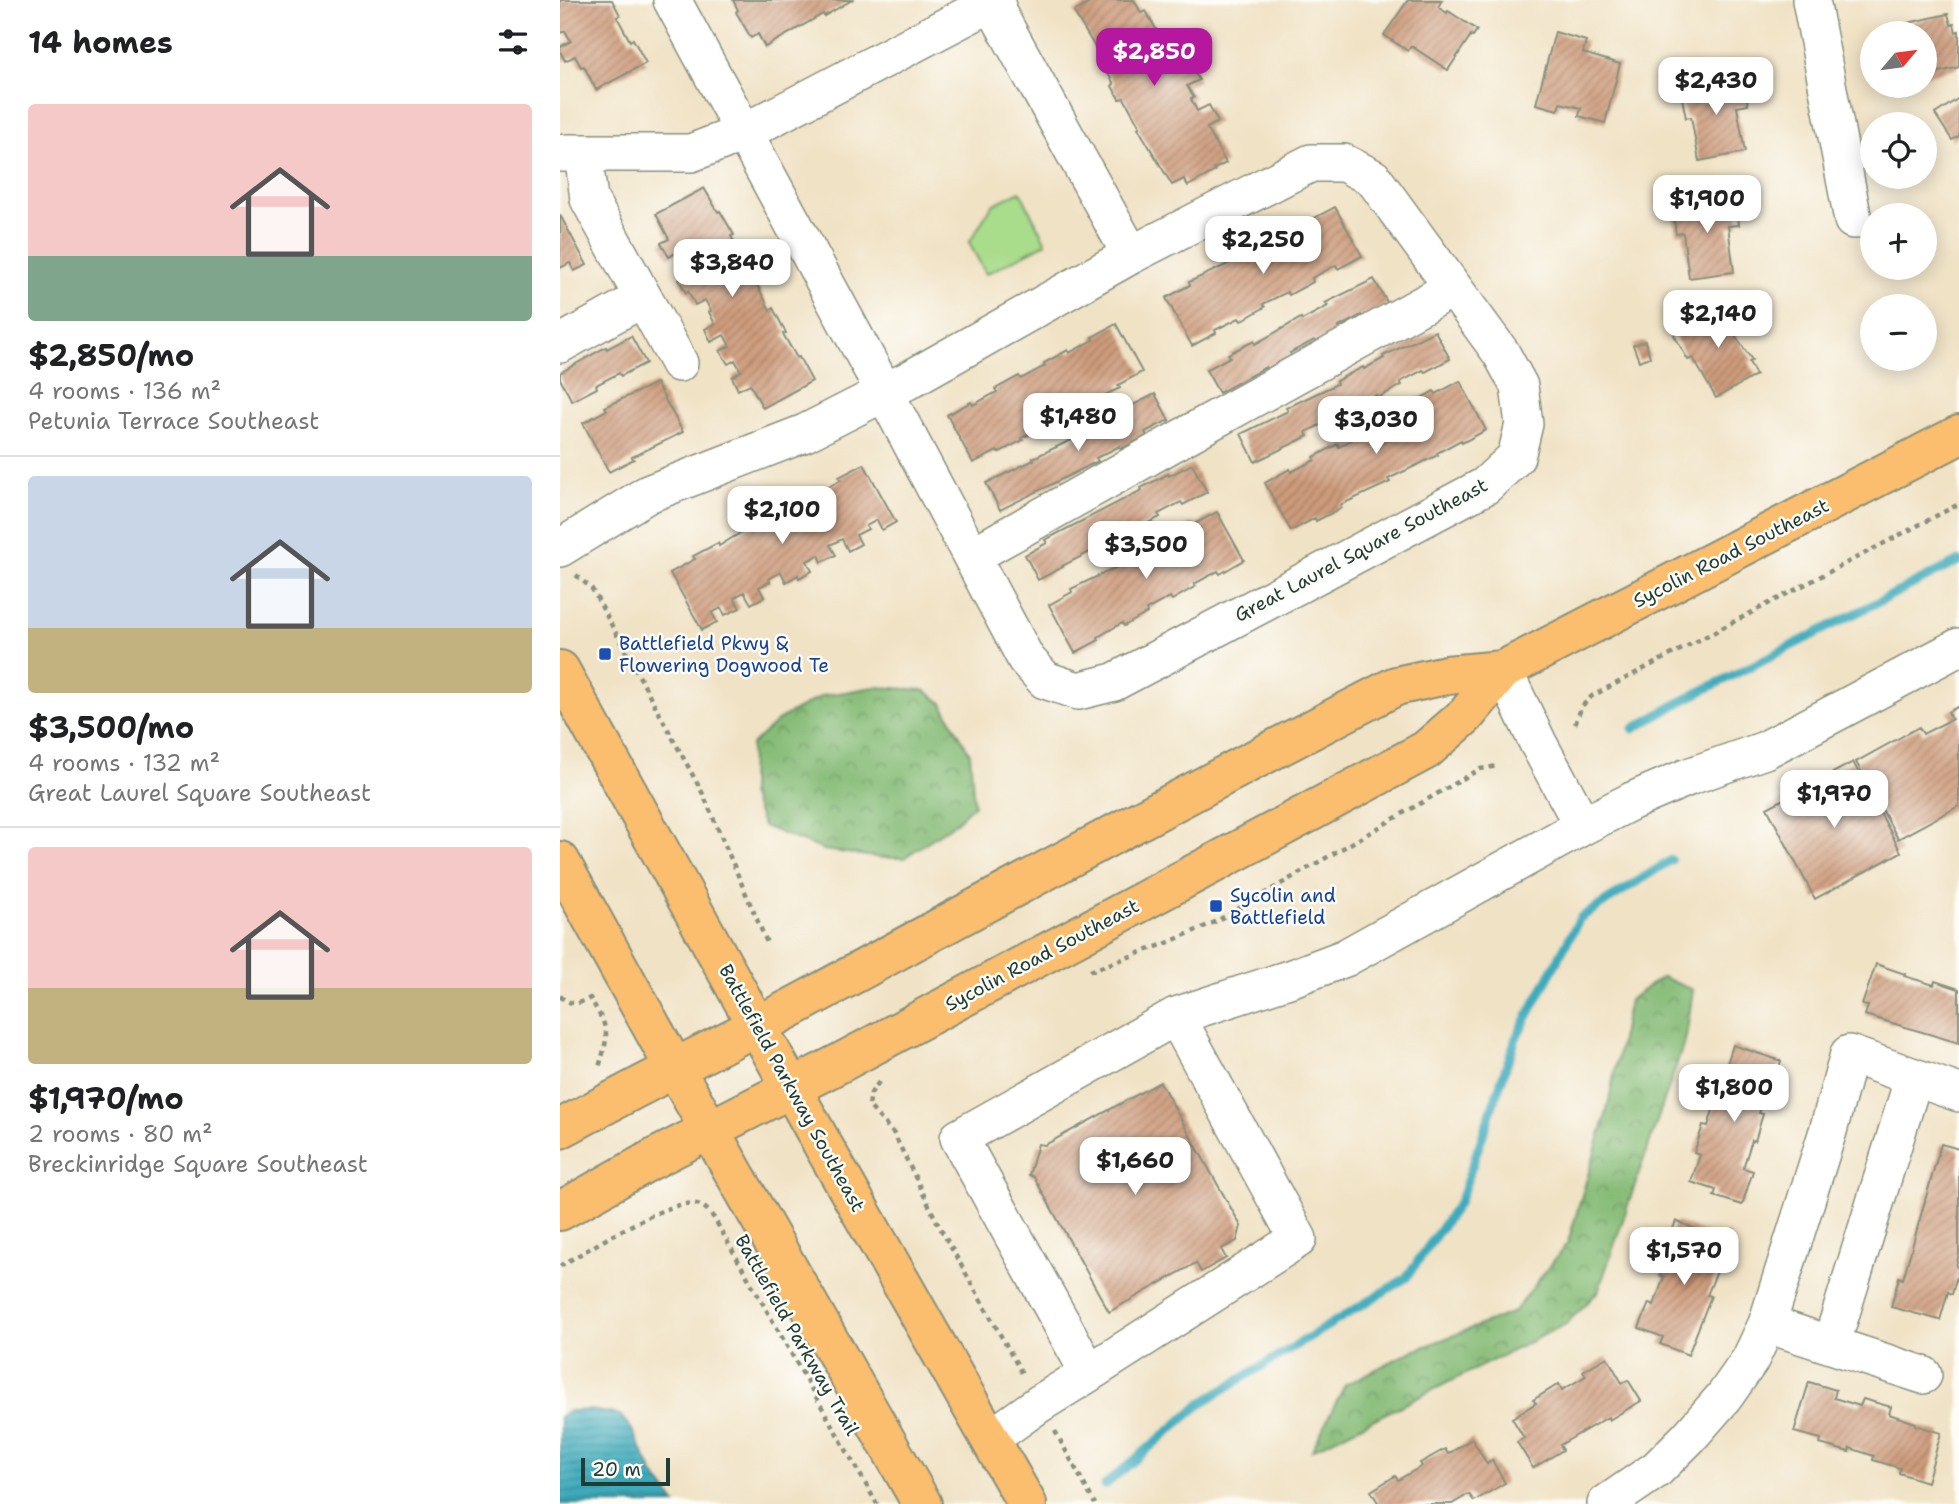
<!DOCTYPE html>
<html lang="en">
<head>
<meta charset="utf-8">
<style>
  body { margin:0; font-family:"Shantell Sans",sans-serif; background:#f6f6f6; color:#202124; height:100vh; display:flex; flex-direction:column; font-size:26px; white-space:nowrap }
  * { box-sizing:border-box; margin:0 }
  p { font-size:23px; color:#757577 }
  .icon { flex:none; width:38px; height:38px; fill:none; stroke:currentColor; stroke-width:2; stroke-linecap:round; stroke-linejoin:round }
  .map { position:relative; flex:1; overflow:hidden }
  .drawer { display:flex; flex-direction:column; background:#fff; width:560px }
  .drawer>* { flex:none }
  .needle { width:46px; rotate:61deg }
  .tools { position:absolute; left:1300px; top:21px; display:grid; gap:14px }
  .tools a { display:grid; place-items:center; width:77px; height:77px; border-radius:50%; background:#fff; box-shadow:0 4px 18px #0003; font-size:35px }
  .scale { position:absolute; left:21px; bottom:18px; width:89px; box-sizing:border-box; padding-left:7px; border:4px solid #1f3d34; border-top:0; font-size:19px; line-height:24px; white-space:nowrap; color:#1f3d34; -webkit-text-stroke:5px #fdfcf7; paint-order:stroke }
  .price { position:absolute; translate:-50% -60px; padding:0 16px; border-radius:14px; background:#fff; color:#222; font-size:23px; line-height:46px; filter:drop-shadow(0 2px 4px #0008) }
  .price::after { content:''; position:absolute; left:50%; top:42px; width:21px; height:16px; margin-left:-10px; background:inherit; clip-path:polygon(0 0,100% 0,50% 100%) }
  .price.current { background:#b5179e; color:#fff }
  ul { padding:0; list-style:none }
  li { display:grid; align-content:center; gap:14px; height:371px; padding:0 28px }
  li+li { border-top:2px solid #e0e0e0 }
  li span { display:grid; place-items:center; height:217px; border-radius:7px; color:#555 }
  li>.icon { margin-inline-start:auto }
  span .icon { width:126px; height:126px; fill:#fffc; stroke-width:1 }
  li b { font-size:30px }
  h2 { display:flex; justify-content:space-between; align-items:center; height:84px; padding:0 28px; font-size:30px }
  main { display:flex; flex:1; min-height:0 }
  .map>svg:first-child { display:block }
</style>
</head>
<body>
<main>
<section class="drawer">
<h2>14 homes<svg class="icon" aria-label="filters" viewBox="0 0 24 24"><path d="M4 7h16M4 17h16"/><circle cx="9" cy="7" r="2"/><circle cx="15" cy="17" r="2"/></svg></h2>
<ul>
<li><span style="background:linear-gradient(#f6c9c9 70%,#7fa58c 0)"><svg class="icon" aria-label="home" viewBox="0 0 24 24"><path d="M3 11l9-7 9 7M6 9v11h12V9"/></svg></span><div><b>$2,850/mo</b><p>4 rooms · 136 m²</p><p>Petunia Terrace Southeast</p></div></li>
<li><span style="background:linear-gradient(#c9d6e8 70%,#c2b280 0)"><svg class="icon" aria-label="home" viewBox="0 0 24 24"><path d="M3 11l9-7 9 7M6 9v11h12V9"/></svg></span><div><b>$3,500/mo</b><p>4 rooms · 132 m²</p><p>Great Laurel Square Southeast</p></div></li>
<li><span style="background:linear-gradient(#f6c9c9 65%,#c2b280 0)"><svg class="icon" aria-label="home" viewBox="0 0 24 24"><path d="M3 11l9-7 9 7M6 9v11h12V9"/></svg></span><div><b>$1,970/mo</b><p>2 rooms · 80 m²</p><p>Breckinridge Square Southeast</p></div></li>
</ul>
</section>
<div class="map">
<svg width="1399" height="1504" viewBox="0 0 1399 1504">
  <defs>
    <pattern id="forest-crowns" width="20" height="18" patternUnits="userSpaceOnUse" patternTransform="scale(1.75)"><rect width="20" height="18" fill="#86bc77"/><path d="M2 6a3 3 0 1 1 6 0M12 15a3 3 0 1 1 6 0" fill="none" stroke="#6d9a62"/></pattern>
    <pattern id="water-rules" width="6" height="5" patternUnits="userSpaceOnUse" patternTransform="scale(1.75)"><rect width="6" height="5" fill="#3dabbc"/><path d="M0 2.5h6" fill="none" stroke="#338c9a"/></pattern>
    <pattern id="building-hatch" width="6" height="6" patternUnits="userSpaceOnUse" patternTransform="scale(1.75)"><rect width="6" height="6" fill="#ce9b7b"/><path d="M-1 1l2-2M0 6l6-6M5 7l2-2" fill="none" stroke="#a78066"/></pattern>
  </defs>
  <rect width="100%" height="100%" fill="#fdfcf7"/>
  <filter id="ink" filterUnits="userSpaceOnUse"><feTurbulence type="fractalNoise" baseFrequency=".0143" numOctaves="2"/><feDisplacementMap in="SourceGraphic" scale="14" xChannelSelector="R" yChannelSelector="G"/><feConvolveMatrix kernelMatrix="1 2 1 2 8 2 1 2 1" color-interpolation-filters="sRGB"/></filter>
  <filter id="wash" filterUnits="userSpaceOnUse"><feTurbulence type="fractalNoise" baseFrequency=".00686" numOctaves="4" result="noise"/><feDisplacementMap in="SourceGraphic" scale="28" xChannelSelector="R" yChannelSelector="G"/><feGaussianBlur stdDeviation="1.57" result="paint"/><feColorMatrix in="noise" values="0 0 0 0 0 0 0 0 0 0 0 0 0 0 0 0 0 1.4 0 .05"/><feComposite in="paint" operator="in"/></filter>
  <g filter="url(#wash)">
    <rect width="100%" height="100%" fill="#f0e2c5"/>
    <path fill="#a9dc8b" stroke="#648c60" stroke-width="2" d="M460 191 486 243 426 274 409 243 432 205Z"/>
    <path fill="url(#forest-crowns)" stroke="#527c56" stroke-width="2" d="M314 687 364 690 381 702 410 754 414 805 395 823 344 858H322L264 850 203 826 190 794 191 745 221 718 262 696Z
      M1102 977 1133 990 1126 1037 1038 1292 1006 1324 752 1450 785 1385 848 1353 954 1312 1008 1242 1046 1115 1069 1000Z"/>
    <path fill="url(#water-rules)" stroke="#2e7478" stroke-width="2" d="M31 1410 60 1415 71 1428 93 1473 116 1504H0V1417L9 1411Z"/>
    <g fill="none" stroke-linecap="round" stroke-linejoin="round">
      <path stroke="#3dabbc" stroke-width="9" d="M1073 729 1122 701 1399 561
        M545 1485 643 1402 846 1278 900 1201 956 1038 1020 918 1111 860"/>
    </g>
    <g id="blocks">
      <path fill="url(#building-hatch)" d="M0 0H52L60 15 57 17 70 41 73 39 86 63 36 90 24 66 21 67 15 56 5 61 0 51V47L11 41 5 31 0 33Z
        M173 0H292L264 16 263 14 205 47 198 34 191 38 176 12 178 10Z
        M526 0H574L581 13 586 11 602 40 609 35 619 53 609 59 615 70 629 63 639 80 627 86 634 98 631 99 637 111 649 105 658 122 647 128 666 163 654 169 655 171 628 186 624 179 612 185 578 128 580 127 564 98 559 99 552 86 554 84 546 70 548 69 514 12 528 4Z
        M848 0H882L878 7 887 13 888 11 917 30 913 36 911 35 888 70 851 46 848 51 824 35Z
        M1388 14 1391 25 1394 24 1396 32 1399 31V67L1365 76V33H1336L1334 26Z
        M995 32 1026 41 1023 53 1060 64 1045 123 1019 116 1021 108 1000 103 998 110 976 104Z
        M1183 77 1188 105 1177 107 1185 152 1139 161 1131 117 1126 118 1120 88Z
        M1399 98V136L1392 140 1375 114Z
        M144 188 158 212 160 211 174 235 171 236 184 261 187 260 200 284 197 285 210 310 213 308 226 333 223 334 237 358 239 357 252 381 203 408 190 384 178 390 172 377 181 371 175 360 168 364 160 351 170 346 164 335 151 342 145 329 155 324 149 312 151 311 145 300 135 305 128 291 126 293 119 280 129 275 122 263 124 262 119 251 109 257 101 243 109 239 96 214Z
        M1176 198 1179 225 1168 226 1174 272 1129 278 1123 233 1116 234 1112 206Z
        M775 207 802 256 778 269 776 265 752 278 753 282 729 295 727 292 703 304 705 307 681 321 679 318 655 330 656 333 632 346 606 298 630 285 629 282 679 259 677 256 701 244 703 246 750 218 751 220Z
        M0 215 27 265 14 271 10 263 0 268Z
        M814 279 828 304 802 317 801 315 779 327 780 330 756 343 754 340 730 353 732 355 707 369 706 367 659 393 646 370 670 357 668 354 694 341 695 344 741 318 742 320 768 306 765 303Z
        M1170 303 1184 329 1174 334 1192 360 1189 362 1196 375 1156 398 1133 358 1128 360 1114 335Z
        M556 324 582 372 558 385 560 388 510 411 511 414 461 438 463 440 438 453 437 451 413 463 387 415 411 402 413 405 437 392 435 389 459 376 461 379 485 366 484 363 508 350 509 353 534 340 532 337Z
        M875 331 890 359 865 372 863 370 840 382 842 385 818 398 816 395 793 407 794 411 769 424 768 421 746 432 748 436 695 462 681 434 728 411 726 408 777 384 776 381 803 367 804 369 824 358 823 356Z
        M71 336 86 363 61 376 59 373 36 385 37 388 12 401 0 379V373L46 347 47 349Z
        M1085 341 1090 357 1079 361 1073 345Z
        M900 381 926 430 902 443 901 440 877 453 878 455 828 479 830 482 780 505 781 508 756 521 755 518 731 531 705 483 730 469 731 472 755 460 754 457 778 444 779 447 803 433 802 430 826 418 828 420 852 407 850 404 874 391 876 394Z
        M96 383 123 432 72 457 74 459 49 472 23 423 47 410 45 407Z
        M595 394 609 420 585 432 587 436 561 449 560 446 536 458 538 461 440 510 426 483 474 460 473 458 522 435 521 433 547 419 548 421 570 410 569 407Z
        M304 464 336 522 322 530 317 520 306 526 308 529 296 535 301 544 288 551 282 539 270 545 276 555 262 562 259 555 247 561 252 571 239 578 238 575 226 582 221 572 209 579 210 582 199 587 204 597 191 604 184 592 174 598 180 608 165 615 161 608 152 613 157 622 142 630 110 573 135 559 133 556 158 543 159 546 206 517 208 520 232 506 231 504 255 490 256 493 281 480 279 477Z
        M632 464 647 492 623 505 621 502 598 514 600 517 574 530 573 528 549 541 550 542 502 566 503 567 478 580 465 555 487 543 485 540 582 490 581 488 608 474 609 476Z
        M657 512 684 560 660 574 658 571 634 584 636 586 612 600 610 597 586 610 587 613 564 626 562 623 538 637 539 640 515 653 489 605 512 592 511 589 561 565 559 562 584 549 585 551 609 538 608 536 631 523 633 525Z
        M1399 706V806L1338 839 1296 762 1359 727 1363 734 1392 719 1388 712Z
        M1293 762 1341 852 1255 899 1207 808Z
        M1316 964 1345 974 1344 976 1374 985 1375 981 1399 989V1043L1305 1015 1308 1006 1302 1005Z
        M1173 1045 1221 1061 1212 1089 1208 1087 1199 1113 1203 1114 1195 1141 1192 1140 1183 1168 1193 1171 1182 1205 1154 1196 1156 1190 1131 1182 1140 1155 1134 1153 1143 1125 1148 1126 1156 1101 1150 1099 1159 1071 1164 1073Z
        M600 1082 681 1226 677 1241 661 1249 666 1258 641 1272 636 1263 549 1312 474 1177 469 1175 478 1144 485 1145Z
        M1381 1144 1399 1149V1254L1396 1266 1399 1268 1392 1294 1388 1292 1380 1320 1331 1307 1339 1277 1343 1279Z
        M1116 1221 1164 1240 1167 1233 1170 1235 1163 1252 1158 1251 1152 1267 1158 1269 1147 1295 1151 1296 1128 1355 1100 1344 1103 1337 1079 1328 1089 1303 1094 1305 1104 1277 1100 1275 1109 1250 1105 1248Z
        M1047 1357 1062 1383 1068 1380 1081 1401 1049 1420 1048 1417 1000 1445 1003 1450 973 1468 957 1442 964 1438 952 1418 976 1403 973 1400 999 1384 1002 1390 1026 1376 1023 1371Z
        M1249 1382 1276 1390 1274 1398 1300 1406 1303 1399 1331 1407 1329 1414 1356 1423 1355 1425 1381 1433 1367 1482 1339 1473 1340 1468 1313 1460 1314 1456 1290 1448 1289 1452 1260 1444 1261 1439 1234 1432Z
        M912 1439 927 1464 932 1460 945 1483 914 1501 909 1494 892 1504H819L811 1491 835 1476 838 1480 862 1466 860 1463 885 1449 888 1454Z"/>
    </g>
  </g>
  <g filter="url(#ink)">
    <use href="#blocks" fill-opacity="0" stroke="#88907c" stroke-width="2"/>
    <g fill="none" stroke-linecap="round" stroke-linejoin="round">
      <defs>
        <path id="minor" d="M1251 0 1293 220
          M432 3 571 255
          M0 153H131L183 133 437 0
          M23 153 29 199 119 363
          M0 344 83 298
          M0 548 88 494 245 433 347 381 571 255 751 163H784L813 178 941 353 959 386 964 424 956 457 925 486 554 682 518 691 485 680 466 659 312 369 112 0
          M412 556 643 426 893 288
          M1023 826 1072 801 1128 777 1205 750 1399 647
          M1207 1324 1363 1375
          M1271 1345 1354 1077
          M529 1373 738 1239 616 1016
          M431 1438 479 1404 529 1373 399 1138 616 1016 732 978 785 958 1023 826 978 743 943 670
          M1046 1504 1097 1469 1129 1437 1164 1397 1190 1360 1207 1324 1268 1131 1289 1054 1399 1093"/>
        <path id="major" d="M0 670 264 1147 467 1504
          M0 861 114 1067 362 1504
          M0 1129C81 1084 166 1043 248 999 443 893 638 788 836 686L886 675 943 670 1399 435
          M0 1211 91 1160 280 1063 866 750 906 715 943 670"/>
      </defs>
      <use href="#minor" stroke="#88907c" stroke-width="40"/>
      <use href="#major" stroke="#88907c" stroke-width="42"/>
      <path stroke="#88907c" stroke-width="4.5" stroke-dasharray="5 5" stroke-linecap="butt" d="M16 575 32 589 143 794 208 945
        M1015 724 1022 706 1032 696 1399 504
        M530 971 607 943 655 922 920 769 938 766
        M0 996C11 1006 18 1004 30 998 49 1030 50 1032 39 1067
        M319 1082 311 1093 309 1106 334 1134 379 1226 463 1375
        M0 1266C27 1251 110 1197 137 1204 145 1206 149 1212 154 1218L317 1504
        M495 1431 535 1504"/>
      <use href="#minor" stroke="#fff" stroke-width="37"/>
      <use href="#major" stroke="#fbbd6e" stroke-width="38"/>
    </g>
  </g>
  <g fill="#1a4fb4" stroke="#fdfcf7" stroke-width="2.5">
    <rect x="38" y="647" width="14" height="14" rx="3.5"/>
    <rect x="649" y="899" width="14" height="14" rx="3.5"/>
  </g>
  <g text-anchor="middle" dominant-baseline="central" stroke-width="5" stroke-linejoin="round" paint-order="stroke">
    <g font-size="19" fill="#1f3d34" stroke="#fdfcf7">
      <text transform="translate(801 550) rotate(-28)">Great Laurel Square Southeast</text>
      <text transform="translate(1171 553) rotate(-27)">Sycolin Road Southeast</text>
      <text transform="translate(482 955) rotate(-28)">Sycolin Road Southeast</text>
      <text transform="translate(232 1088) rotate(61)">Battlefield Parkway Southeast</text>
      <text transform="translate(237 1335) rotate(60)">Battlefield Parkway Trail</text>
    </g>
    <g font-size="19" fill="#164399" stroke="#fdfcf7" text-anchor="start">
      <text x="59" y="643">Battlefield Pkwy &amp;<tspan x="59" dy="22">Flowering Dogwood Te</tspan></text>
      <text x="670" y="895">Sycolin and<tspan x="670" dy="22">Battlefield</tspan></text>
    </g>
  </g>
</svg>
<div class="tools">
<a><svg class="needle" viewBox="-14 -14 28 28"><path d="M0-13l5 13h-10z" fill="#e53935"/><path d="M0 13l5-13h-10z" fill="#757577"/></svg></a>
<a><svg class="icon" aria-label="locate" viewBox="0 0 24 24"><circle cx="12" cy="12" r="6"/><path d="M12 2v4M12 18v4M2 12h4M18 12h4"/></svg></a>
<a>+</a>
<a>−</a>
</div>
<div class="scale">20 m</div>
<b class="price current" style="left:594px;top:88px">$2,850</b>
<b class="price" style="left:1156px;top:117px">$2,430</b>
<b class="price" style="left:1147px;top:235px">$1,900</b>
<b class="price" style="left:703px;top:276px">$2,250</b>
<b class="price" style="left:172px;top:299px">$3,840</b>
<b class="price" style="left:1158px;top:350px">$2,140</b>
<b class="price" style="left:518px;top:453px">$1,480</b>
<b class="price" style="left:816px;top:456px">$3,030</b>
<b class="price" style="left:222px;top:546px">$2,100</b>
<b class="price" style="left:586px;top:581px">$3,500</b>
<b class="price" style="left:1274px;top:830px">$1,970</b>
<b class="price" style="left:1174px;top:1124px">$1,800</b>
<b class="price" style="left:575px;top:1197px">$1,660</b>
<b class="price" style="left:1124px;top:1287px">$1,570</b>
</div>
</main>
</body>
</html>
